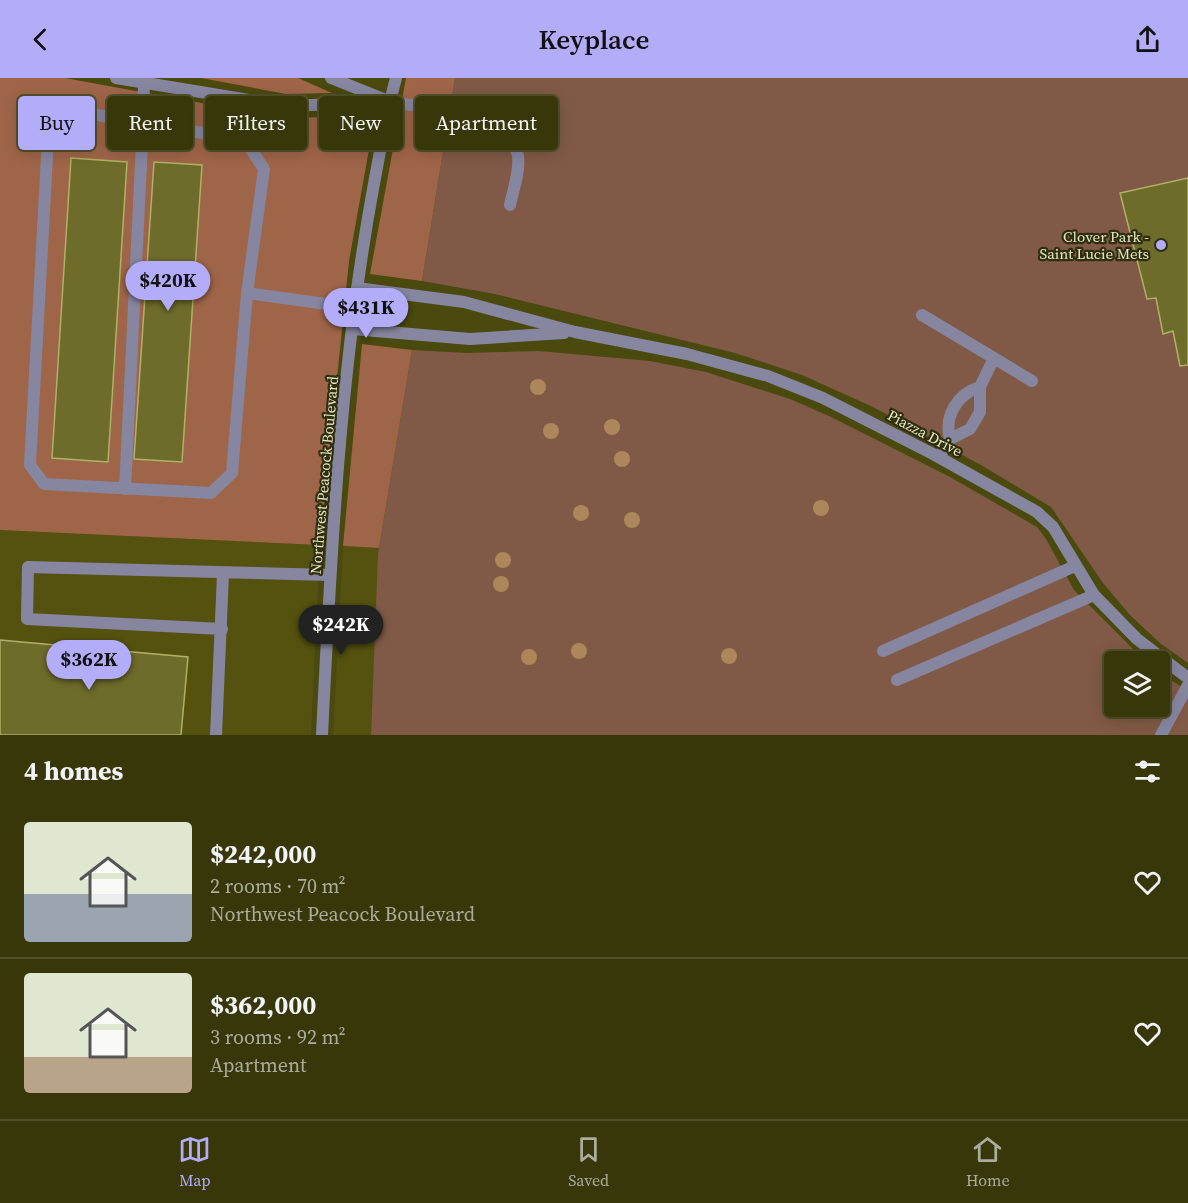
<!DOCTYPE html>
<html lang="en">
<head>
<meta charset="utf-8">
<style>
  body { margin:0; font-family:"Source Serif 4",serif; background:#3f3f13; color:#f1f3f6; height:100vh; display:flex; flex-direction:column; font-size:22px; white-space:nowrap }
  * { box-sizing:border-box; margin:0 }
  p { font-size:20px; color:#abac9c }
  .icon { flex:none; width:33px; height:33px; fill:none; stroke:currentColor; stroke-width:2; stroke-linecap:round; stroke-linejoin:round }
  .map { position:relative; height:657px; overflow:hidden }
  .panel { display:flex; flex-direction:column; background:#38370a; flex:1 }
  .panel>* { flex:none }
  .hud { position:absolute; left:18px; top:18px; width:600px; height:54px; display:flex; gap:12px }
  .tools { position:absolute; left:1104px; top:573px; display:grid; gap:12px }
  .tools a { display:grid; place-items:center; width:66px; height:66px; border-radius:6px; background:#38370a; box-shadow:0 3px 15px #0003,0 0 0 2px #52512b; font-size:30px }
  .price { position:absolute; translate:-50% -51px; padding:0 14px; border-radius:21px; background:#b3adf9; color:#111; font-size:20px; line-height:39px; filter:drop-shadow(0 2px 3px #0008) }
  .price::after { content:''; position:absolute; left:50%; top:36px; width:18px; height:14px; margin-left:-9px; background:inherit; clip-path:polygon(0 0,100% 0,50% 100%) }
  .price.current { background:#222; color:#fff }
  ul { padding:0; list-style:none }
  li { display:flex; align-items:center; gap:18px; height:150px; padding:0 24px }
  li+li { border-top:2px solid #52512b }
  li span { display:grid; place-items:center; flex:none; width:168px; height:120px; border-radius:6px; color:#555 }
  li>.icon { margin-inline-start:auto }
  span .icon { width:72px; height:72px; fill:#fffc; stroke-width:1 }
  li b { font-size:26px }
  h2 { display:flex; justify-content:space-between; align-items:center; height:72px; padding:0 24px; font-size:26px }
  .tag { padding:0 21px; border-radius:6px; background:#38370a; box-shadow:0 3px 15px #0003,0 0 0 2px #52512b; font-size:21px; line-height:54px }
  .tag.current { background:#b3adf9; color:#111 }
  header { display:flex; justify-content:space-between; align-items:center; height:78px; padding:0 24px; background:#b3adf9; color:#111; font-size:27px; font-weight:600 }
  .tabs { display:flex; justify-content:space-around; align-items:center; height:84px; border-top:2px solid #52512b; background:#38370a; font-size:16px; color:#abac9c }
  .tabs a { display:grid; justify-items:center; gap:3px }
  .tabs .current { color:#b3adf9 }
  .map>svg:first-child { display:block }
</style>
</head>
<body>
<header><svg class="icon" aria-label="back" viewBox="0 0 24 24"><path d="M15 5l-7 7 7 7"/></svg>Keyplace<svg class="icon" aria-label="share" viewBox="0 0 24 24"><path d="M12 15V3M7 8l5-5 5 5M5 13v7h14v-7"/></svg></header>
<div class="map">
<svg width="1188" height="657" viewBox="0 0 1188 657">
  <rect width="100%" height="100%" fill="#4a490e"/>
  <path fill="#54520e" d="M0 452 320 467 311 657H0Z
    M343 468 379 470 371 657H333Z"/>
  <path fill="#805a46" d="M455 0H1188V585L1161 566 1130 537 1103 505 1051 429 981 387 873 329 802 297 735 275 495 216 422 203Z
    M412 272 467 275 539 273 650 283 706 294 790 321 829 338 950 399 1037 449 1046 461 1074 512 1145 583 1114 584V628H1160V595L1188 613V657H371L378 476Z"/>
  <path fill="#9f6548" d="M0 0H65L283 40 375 38 349 183 320 467 0 452Z
    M201 0H298L332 15 286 16Z
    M406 0H455L422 203 370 196Z
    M362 266 412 272 379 470 343 468Z"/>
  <path fill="#6e6c2a" stroke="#b1b067" stroke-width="1.5" d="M71 80 127 84 108 384 52 380Z
    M154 84 202 87 182 384 134 381Z
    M1188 100V287L1180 288 1173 253 1163 256 1156 220 1147 221 1120 115Z
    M0 562 188 579 181 657H0Z"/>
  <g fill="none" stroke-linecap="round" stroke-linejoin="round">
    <path stroke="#8786a0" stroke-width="12" d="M144 5 143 45 75 33 49 42 30 387 44 406 211 415 232 395 247 215 355 230
      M389 24C425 30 511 33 518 78 520 94 513 112 510 127
      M922 237 1032 303
      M950 361C944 338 957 316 980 309
      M939 379 950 361 970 351 980 334V309L994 280
      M125 411 143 45 245 62 264 91 247 215
      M222 551 27 541 28 489 330 497
      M883 573 1075 488
      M897 602 1094 517
      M216 657 223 496
      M1161 657 1188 607"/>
    <path stroke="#8786a0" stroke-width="12" d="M116 0 285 28 389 24
      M331 0 386 22
      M357 210 464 224 575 254 687 276 768 298 823 320 933 376 1037 434 1053 449 1094 517 1137 561 1188 600
      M352 251 470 261 564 255"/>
    <path stroke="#8786a0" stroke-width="12" d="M322 657C331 474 340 291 373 111 380 74 386 37 396 0"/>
  </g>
  <g fill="#ad8759">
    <circle cx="538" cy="309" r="8"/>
    <circle cx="612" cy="349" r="8"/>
    <circle cx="551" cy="353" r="8"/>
    <circle cx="622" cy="381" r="8"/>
    <circle cx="821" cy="430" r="8"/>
    <circle cx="581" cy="435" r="8"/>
    <circle cx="632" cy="442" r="8"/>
    <circle cx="503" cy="482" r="8"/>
    <circle cx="501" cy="506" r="8"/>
    <circle cx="579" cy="573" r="8"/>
    <circle cx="729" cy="578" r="8"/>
    <circle cx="529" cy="579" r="8"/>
  </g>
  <circle fill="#b3adf9" stroke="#2f2e0f" stroke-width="2" cx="1161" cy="167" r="6"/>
  <g text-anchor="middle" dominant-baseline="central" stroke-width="4.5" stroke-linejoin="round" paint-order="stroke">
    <g font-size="15" fill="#e5e5c1" stroke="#2f2e0f" text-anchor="end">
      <text x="1149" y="158">Clover Park -<tspan x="1149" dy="17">Saint Lucie Mets</tspan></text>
    </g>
    <g font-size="15" fill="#e5e5c1" stroke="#2f2e0f">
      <text transform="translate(925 355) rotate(28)">Piazza Drive</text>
      <text transform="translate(324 397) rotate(-85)">Northwest Peacock Boulevard</text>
    </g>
  </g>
</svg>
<div class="tools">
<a><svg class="icon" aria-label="layers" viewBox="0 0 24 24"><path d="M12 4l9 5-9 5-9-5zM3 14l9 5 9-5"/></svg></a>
</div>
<b class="price" style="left:168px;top:234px">$420K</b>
<b class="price" style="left:366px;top:261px">$431K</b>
<b class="price current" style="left:341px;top:578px">$242K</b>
<b class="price" style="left:89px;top:613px">$362K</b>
<div class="hud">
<a class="tag current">Buy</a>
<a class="tag">Rent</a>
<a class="tag">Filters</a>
<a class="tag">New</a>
<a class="tag">Apartment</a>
</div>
</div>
<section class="panel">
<h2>4 homes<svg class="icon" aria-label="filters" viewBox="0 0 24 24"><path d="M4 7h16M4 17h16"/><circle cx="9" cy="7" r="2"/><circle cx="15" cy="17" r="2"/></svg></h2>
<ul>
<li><span style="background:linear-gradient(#dfe7d0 60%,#9aa5b1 0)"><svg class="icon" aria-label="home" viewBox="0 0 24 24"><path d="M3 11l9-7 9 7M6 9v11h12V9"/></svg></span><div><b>$242,000</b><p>2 rooms · 70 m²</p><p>Northwest Peacock Boulevard</p></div><svg class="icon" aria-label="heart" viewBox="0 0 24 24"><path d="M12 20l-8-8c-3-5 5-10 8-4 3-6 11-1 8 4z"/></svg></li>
<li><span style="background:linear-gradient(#dfe7d0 70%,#b9a48a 0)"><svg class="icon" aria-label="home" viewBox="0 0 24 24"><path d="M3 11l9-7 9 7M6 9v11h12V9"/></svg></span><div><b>$362,000</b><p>3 rooms · 92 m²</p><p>Apartment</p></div><svg class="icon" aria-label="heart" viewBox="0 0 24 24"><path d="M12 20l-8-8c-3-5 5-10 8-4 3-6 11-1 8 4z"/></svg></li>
</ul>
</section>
<nav class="tabs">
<a class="current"><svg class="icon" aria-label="map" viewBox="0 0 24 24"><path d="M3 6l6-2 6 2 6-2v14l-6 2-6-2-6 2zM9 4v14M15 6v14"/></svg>Map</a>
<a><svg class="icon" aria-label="saved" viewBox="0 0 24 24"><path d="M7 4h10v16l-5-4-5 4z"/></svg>Saved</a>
<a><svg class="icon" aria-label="home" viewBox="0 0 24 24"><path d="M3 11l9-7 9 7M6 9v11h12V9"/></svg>Home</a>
</nav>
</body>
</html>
